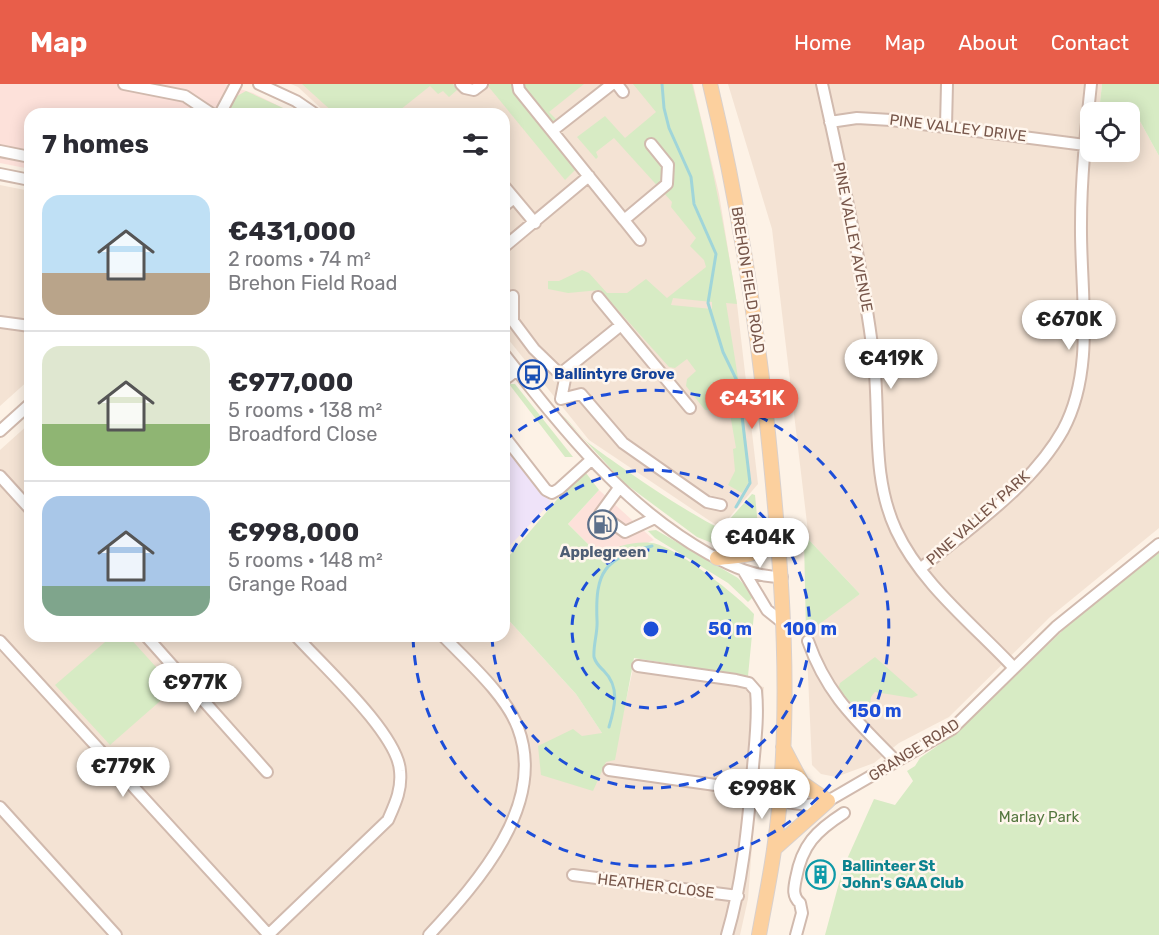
<!DOCTYPE html>
<html lang="en">
<head>
<meta charset="utf-8">
<style>
  body { margin:0; font-family:Rubik,sans-serif; background:#f7f7f7; color:#2b2b33; height:100vh; display:flex; flex-direction:column; font-size:22px; white-space:nowrap }
  * { box-sizing:border-box; margin:0 }
  p { font-size:20px; color:#7c7c81 }
  .icon { flex:none; width:33px; height:33px; fill:none; stroke:currentColor; stroke-width:2; stroke-linecap:round; stroke-linejoin:round }
  .map { position:relative; flex:1; overflow:hidden }
  .sheet { position:absolute; left:24px; top:24px; width:486px; height:534px; display:flex; flex-direction:column; background:#fff; border-radius:18px; box-shadow:0 3px 15px #0003 }
  .sheet>* { flex:none }
  .buttons { position:absolute; left:1080px; top:18px; display:grid; gap:12px }
  .buttons a { display:grid; place-items:center; width:60px; height:60px; border-radius:12px; background:#fff; box-shadow:0 3px 15px #0003; font-size:30px }
  .price { position:absolute; translate:-50% -51px; padding:0 14px; border-radius:21px; background:#fff; color:#222; font-size:20px; line-height:39px; filter:drop-shadow(0 2px 3px #0008) }
  .price::after { content:''; position:absolute; left:50%; top:36px; width:18px; height:14px; margin-left:-9px; background:inherit; clip-path:polygon(0 0,100% 0,50% 100%) }
  .price.selected { background:#e85e4a; color:#fff }
  ul { padding:0; list-style:none }
  li { display:flex; align-items:center; gap:18px; height:150px; padding:0 18px }
  li+li { border-top:2px solid #e1e1e2 }
  li span { display:grid; place-items:center; flex:none; width:168px; height:120px; border-radius:18px; color:#555 }
  li>.icon { margin-inline-start:auto }
  span .icon { width:72px; height:72px; fill:#fffc; stroke-width:1 }
  li b { font-size:26px }
  h2 { display:flex; justify-content:space-between; align-items:center; height:72px; padding:0 18px; font-size:26px }
  header { display:flex; align-items:center; gap:36px; box-sizing:border-box; height:84px; padding:0 30px; background:#e85e4a; color:#fff }
  header strong { font-size:28px }
  nav { display:flex; gap:33px; margin-inline-start:auto; font-size:21px }
  .map>svg:first-child { display:block }
</style>
</head>
<body>
<header>
<strong>Map</strong>
<nav><a>Home</a><a>Map</a><a>About</a><a>Contact</a></nav>
</header>
<div class="map">
<svg width="1159" height="851" viewBox="0 0 1159 851">
  <rect width="100%" height="100%" fill="#fdf2e6"/>
  <path fill="#f4e3d4" d="M291 0H693L719 110 737 220 758 400 728 435 718 442 710 437 589 356 504 250V30H327L298 3Z
    M728 0H1102L1099 28H1090V68H1130V30H1136L1159 72V444L1050 533 949 633 899 659 874 679 836 693 821 690 812 681 806 547 860 510 809 456 772 145Z
    M0 101 30 107V295L0 322Z
    M30 339V552H504V531L576 610 602 649 619 648 633 585 764 603 748 815 740 851H0V366Z"/>
  <path fill="#fde1da" d="M0 0H224L253 9 295 30H30V85L0 79Z
    M599 406 654 456 605 477 568 440Z"/>
  <path fill="#efe3f9" d="M504 360 551 418 504 468Z"/>
  <path fill="#d7ebc4" fill-rule="evenodd" d="M302 0H453L457 6 449 13 443 7 438 10 430 2 395 30H335Z
    M490 0H584L549 28 559 38 549 47 578 83 565 96 488 2Z
    M633 0H692C711 72 725 146 737 220L726 219 743 325 750 396 742 409 728 401 735 387 733 365 736 364 729 324 705 326 686 302 687 295 696 287 687 275 675 284 669 283 600 206 568 209 548 205V197H559L582 186 589 189 607 209H627L646 195 667 214 706 183 704 176 690 162 696 154 671 123 672 118 614 54 596 68 598 73 596 75 577 53 605 32 625 54 656 28ZM673 214 712 218V225L671 221Z
    M1102 0H1159V72L1136 30 1099 28Z
    M246 7 294 29 295 30H227L237 12Z
    M509 300H515L573 373H565Z
    M562 331C572 339 580 353 591 361 616 380 730 461 754 455L758 462 732 467 697 453 623 398Z
    M583 385 599 406 568 440 600 472C616 462 633 457 652 459 673 461 740 513 754 530L748 592 634 574 615 676 606 678 593 707 541 691 538 662 573 645 582 652 602 649 576 610 504 531V478Z
    M752 410 755 411 758 442 755 451 747 453 722 444Z
    M656 446 738 494 754 512 748 518 728 499 655 454 648 447Z
    M804 456H809L860 510 806 550Z
    M1159 468V851H825L843 784 874 715 895 721 913 697 907 687 915 682 920 674 956 649 1083 527Z
    M112 552H128L175 604 110 661 55 601Z
    M875 573 918 611 912 614 875 608 871 613 869 629 863 632 838 605 840 599Z"/>
  <g fill="none" stroke-linecap="round" stroke-linejoin="round">
    <path stroke="#a0d5d9" stroke-width="3" d="M662 0 664 24 669 44 691 93 694 120 716 170 708 219 723 268 738 299 750 399 736 423
      M609 643C615 623 620 603 604 587 599 582 596 580 594 573 593 561 598 548 597 536 595 488 604 474 652 462"/>
    <defs>
      <path id="minor" d="M124 0 185 12 212 30
        M259 0 296 17 315 30
        M461 0 465 4 474 6 482 0
        M518 0 519 6 624 136 667 100 668 81 651 60
        M617 0 623 8
        M822 0C842 89 861 178 873 268 881 328 870 390 896 446 921 500 974 541 1014 584
        M220 30 236 0
        M830 38 857 34 891 36 1085 61
        M946 42 947 0
        M552 47 612 0
        M0 67 30 73
        M0 90 30 96
        M504 102 535 139
        M504 122 514 114
        M624 136 640 156
        M504 163 589 92
        M513 212V237L534 265 565 295 561 315 581 310 623 359 707 418 721 421
        M598 213 690 324
        M0 238 30 242
        M504 270C564 346 623 422 709 470 733 483 755 493 782 493
        M559 291 621 241
        M504 296 517 286
        M0 347 30 320
        M504 352 546 406 552 409 559 405 591 376
        M0 392 30 425
        M619 404 600 430 625 448 655 434
        M920 485C969 444 1031 403 1063 346 1096 285 1080 207 1081 140 1081 93 1086 47 1091 0
        M743 486 767 526 782 538
        M146 552 267 688
        M0 557 268 850
        M808 557C827 611 856 636 895 676
        M638 582 736 596 749 599 756 607C759 636 754 666 752 695 747 748 742 800 727 851
        M609 686 751 706
        M779 717 808 721 828 717 952 645 1056 543 1159 460
        M0 723 116 851
        M573 791 738 812
        M268 851 388 736C395 720 402 706 400 687 398 650 322 581 296 552
        M429 851C478 798 547 721 518 644 506 611 467 577 443 552
        M796 851 802 829 800 819C792 812 794 804 796 794 802 761 816 747 844 729"/>
      <path id="major" d="M710 0C738 116 756 231 768 349 782 485 794 630 774 766 770 794 764 823 759 851
        M717 474C748 470 757 475 779 449
        M774 765 828 717 802 699 783 663"/>
    </defs>
    <use href="#minor" stroke="#d1baae" stroke-width="14"/>
    <use href="#major" stroke="#d9d0cc" stroke-width="16"/>
    <use href="#minor" stroke="#fff" stroke-width="10"/>
    <use href="#major" stroke="#fcd09e" stroke-width="14"/>
  </g>
  <g fill="none" stroke="#1d4ed8" stroke-width="3" stroke-dasharray="10 8">
    <circle cx="651" cy="545" r="79"/>
    <path d="M504 484A159 159 0 1 1 492 553"/>
    <path d="M504 357A238 238 0 1 1 413 553"/>
  </g>
  <defs>
    <symbol id="bus-ring" viewBox="-11 -11 22 22"><circle r="9.5" fill="#fff6ed" stroke="#1a4fb4" stroke-width="1.5"/><path d="M-5-6H5V4H4V6H2V4H-2V6H-4V4H-5ZM-3.5-4V0h7V-4ZM-3.5 1.2v1.5H-2V1.2ZM2 1.2v1.5H3.5V1.2Z" fill="#1a4fb4"/></symbol>
    <symbol id="fuel-ring" viewBox="-11 -11 22 22"><circle r="9.5" fill="#fff6ed" stroke="#5c6f8a" stroke-width="1.5"/><path d="M-5.5-6h7V0h2V4h1.3V-2.5L3-4.5l.8-.8L6-3V5H2.5V1h-1V6h-7ZM-4.2-4.7v3.2H.2V-4.7Z" fill="#5c6f8a"/></symbol>
    <symbol id="building-ring" viewBox="-11 -11 22 22"><circle r="9.5" fill="#fff6ed" stroke="#0f9aa8" stroke-width="1.5"/><path d="M-4-6H4V6H1V3H-1V6H-4ZM-2.5-4.3h1.7v1.8h-1.7ZM.8-4.3h1.7v1.8H.8ZM-2.5-1h1.7V.8h-1.7ZM.8-1h1.7V.8H.8Z" fill="#0f9aa8"/></symbol>
  </defs>
  <g fill-rule="evenodd">
    <use href="#bus-ring" x="516" y="274" width="33" height="33"/>
    <use href="#fuel-ring" x="586" y="424" width="33" height="33"/>
    <use href="#building-ring" x="804" y="774" width="33" height="33"/>
  </g>
  <g text-anchor="middle" dominant-baseline="central" stroke-width="5" stroke-linejoin="round" paint-order="stroke">
    <g font-size="15" fill="#77564a" stroke="#fff6ed">
      <text transform="translate(958 44) rotate(7)">PINE VALLEY DRIVE</text>
      <text transform="translate(853 153) rotate(79)">PINE VALLEY AVENUE</text>
      <text transform="translate(748 196) rotate(81)">BREHON FIELD ROAD</text>
      <text transform="translate(978 434) rotate(-42)">PINE VALLEY PARK</text>
      <text transform="translate(914 666) rotate(-32)">GRANGE ROAD</text>
      <text transform="translate(656 802) rotate(7)">HEATHER CLOSE</text>
    </g>
    <g font-size="15" font-weight="bold" fill="#164399" stroke="#fff6ed" text-anchor="start">
      <text x="554" y="290">Ballintyre Grove</text>
    </g>
    <g font-size="15" font-weight="bold" fill="#4e5e75" stroke="#fff6ed">
      <text x="603" y="468">Applegreen</text>
    </g>
    <g font-size="15" fill="#55773f" stroke="#fff6ed">
      <text x="1039" y="733">Marlay Park</text>
    </g>
    <g font-size="15" font-weight="bold" fill="#0d838f" stroke="#fff6ed" text-anchor="start">
      <text x="842" y="782">Ballinteer St<tspan x="842" dy="17">John's GAA Club</tspan></text>
    </g>
  </g>
  <circle cx="651" cy="545" r="9" fill="#1d4ed8" stroke="#fff6ed" stroke-width="3"/>
  <g font-size="18" text-anchor="middle" font-weight="bold" fill="#1d4ed8" stroke="#fff6ed" stroke-width="5" stroke-linejoin="round" paint-order="stroke">
    <text x="730" y="551">50 m</text>
    <text x="810" y="551">100 m</text>
    <text x="875" y="633">150 m</text>
  </g>
</svg>
<div class="buttons">
<a><svg class="icon" aria-label="locate" viewBox="0 0 24 24"><circle cx="12" cy="12" r="6"/><path d="M12 2v4M12 18v4M2 12h4M18 12h4"/></svg></a>
</div>
<b class="price" style="left:1069px;top:267px">€670K</b>
<b class="price" style="left:891px;top:306px">€419K</b>
<b class="price selected" style="left:752px;top:346px">€431K</b>
<b class="price" style="left:760px;top:485px">€404K</b>
<b class="price" style="left:195px;top:630px">€977K</b>
<b class="price" style="left:123px;top:714px">€779K</b>
<b class="price" style="left:762px;top:736px">€998K</b>
<section class="sheet">
<h2>7 homes<svg class="icon" aria-label="filters" viewBox="0 0 24 24"><path d="M4 7h16M4 17h16"/><circle cx="9" cy="7" r="2"/><circle cx="15" cy="17" r="2"/></svg></h2>
<ul>
<li><span style="background:linear-gradient(#bfe0f5 65%,#b9a48a 0)"><svg class="icon" aria-label="home" viewBox="0 0 24 24"><path d="M3 11l9-7 9 7M6 9v11h12V9"/></svg></span><div><b>€431,000</b><p>2 rooms · 74 m²</p><p>Brehon Field Road</p></div></li>
<li><span style="background:linear-gradient(#dfe7d0 65%,#8fb573 0)"><svg class="icon" aria-label="home" viewBox="0 0 24 24"><path d="M3 11l9-7 9 7M6 9v11h12V9"/></svg></span><div><b>€977,000</b><p>5 rooms · 138 m²</p><p>Broadford Close</p></div></li>
<li><span style="background:linear-gradient(#a9c7e8 75%,#7fa58c 0)"><svg class="icon" aria-label="home" viewBox="0 0 24 24"><path d="M3 11l9-7 9 7M6 9v11h12V9"/></svg></span><div><b>€998,000</b><p>5 rooms · 148 m²</p><p>Grange Road</p></div></li>
</ul>
</section>
</div>
</body>
</html>
